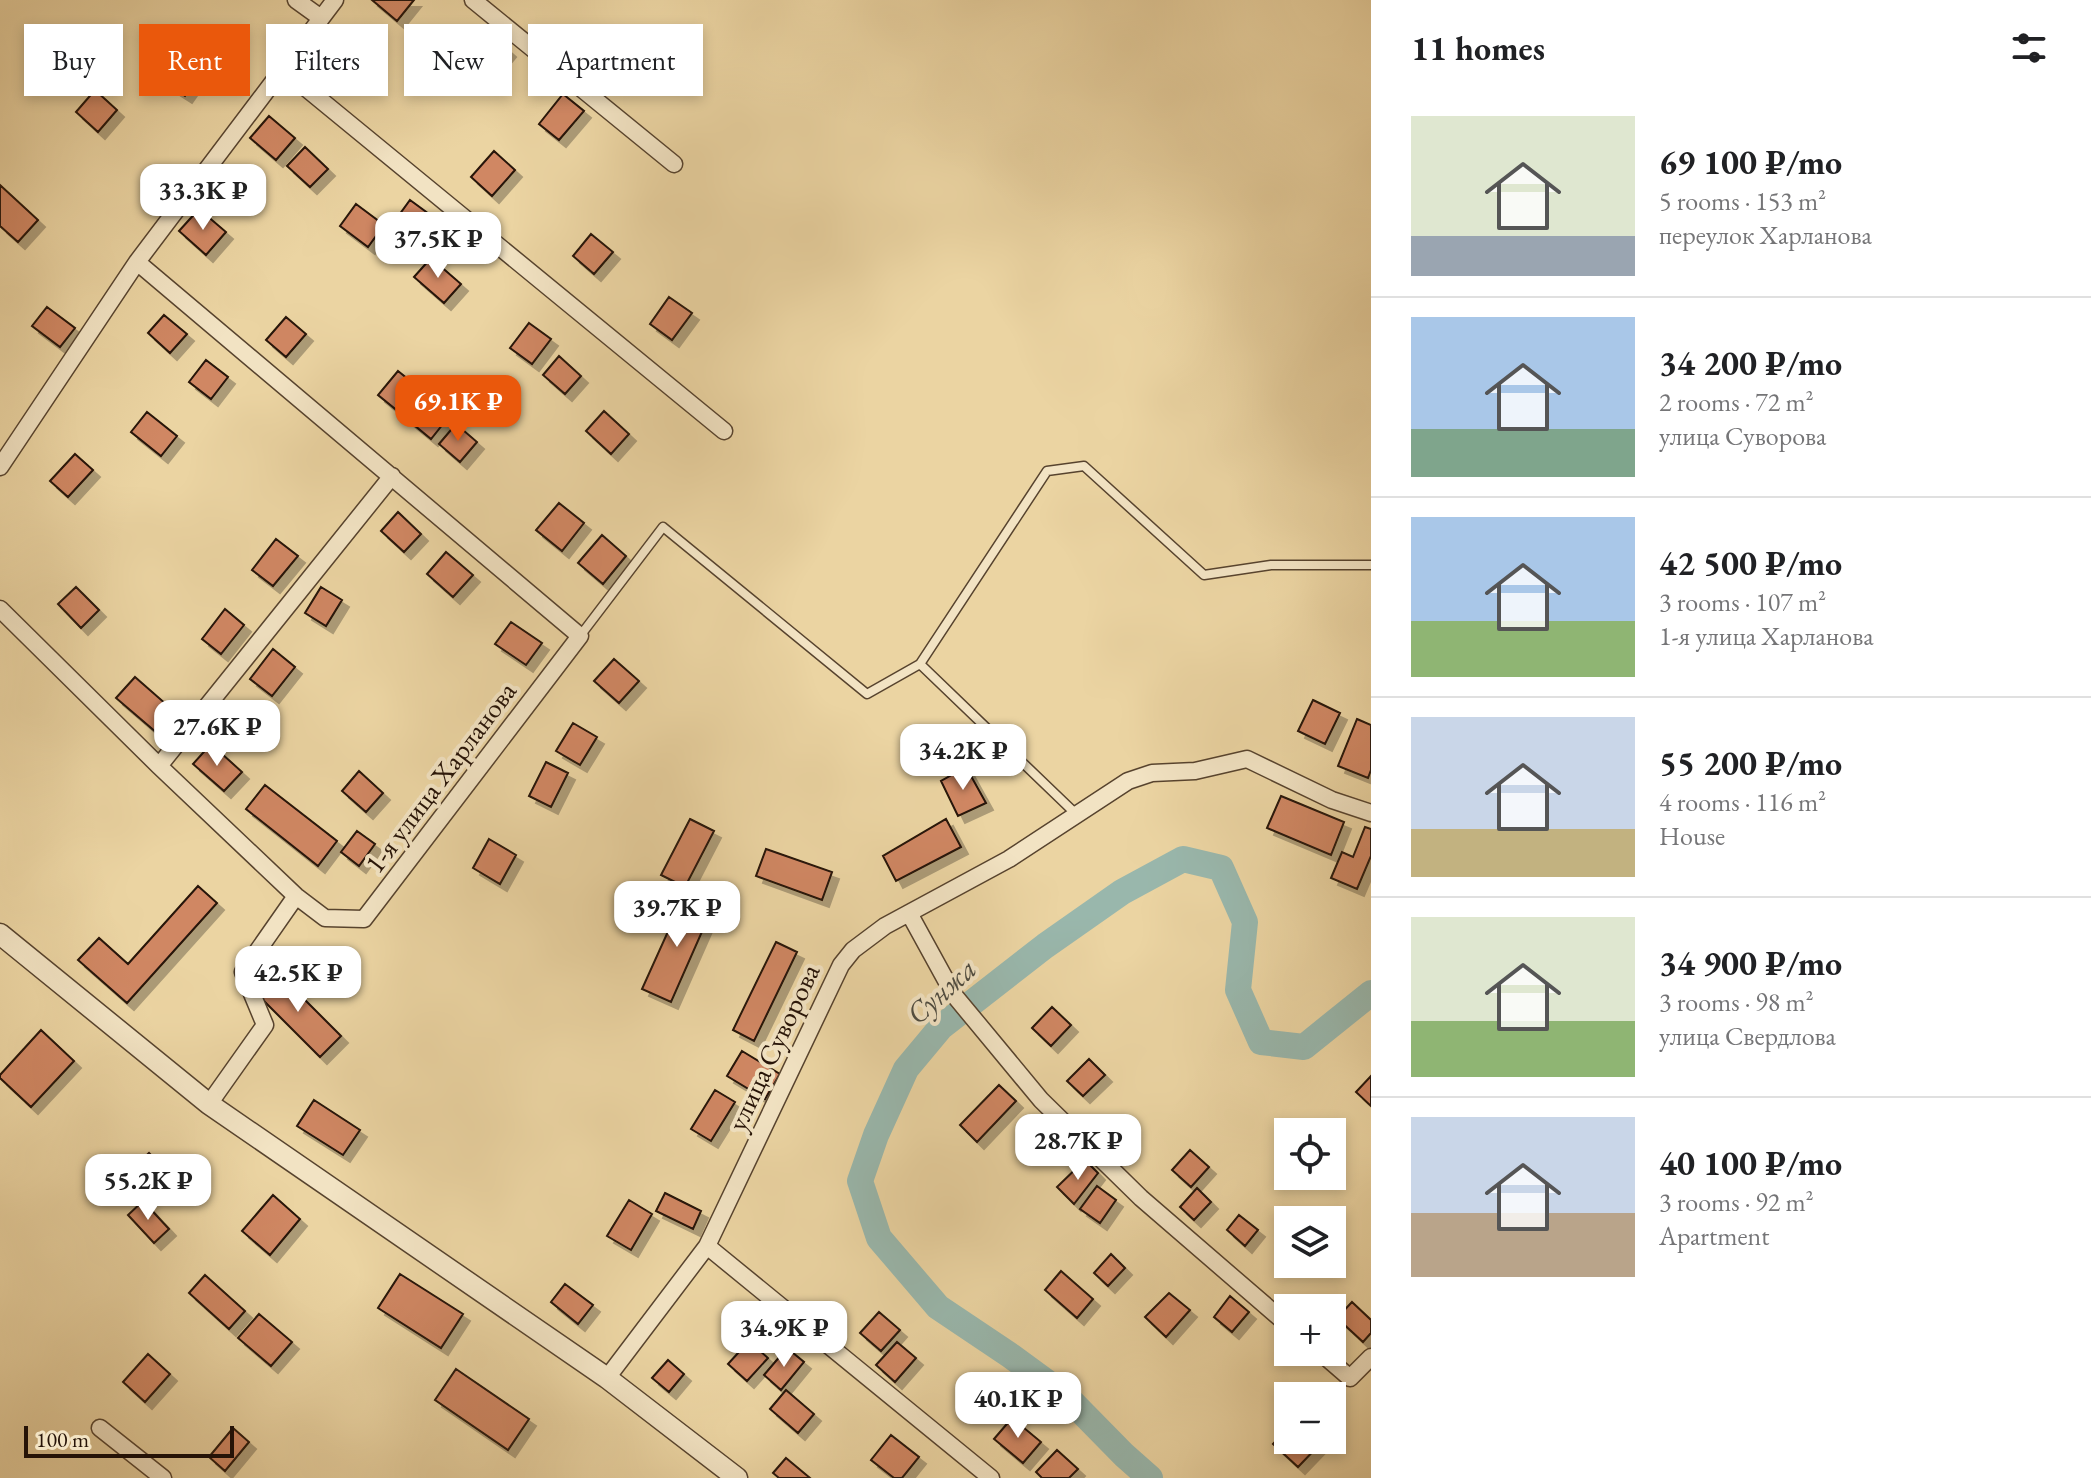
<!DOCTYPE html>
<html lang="en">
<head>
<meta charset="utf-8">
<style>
  body { margin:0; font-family:"EB Garamond",serif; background:#f2f2f2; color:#202124; height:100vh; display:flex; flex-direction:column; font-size:30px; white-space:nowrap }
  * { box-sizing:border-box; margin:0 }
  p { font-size:26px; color:#757577 }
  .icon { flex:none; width:44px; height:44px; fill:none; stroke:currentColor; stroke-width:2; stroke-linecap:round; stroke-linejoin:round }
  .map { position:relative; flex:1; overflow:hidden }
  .side { display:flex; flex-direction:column; background:#fff; width:720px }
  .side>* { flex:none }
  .banner { position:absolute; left:24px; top:24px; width:760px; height:72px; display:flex; gap:16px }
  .tools { position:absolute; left:1274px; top:1118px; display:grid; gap:16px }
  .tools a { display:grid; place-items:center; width:72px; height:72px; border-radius:0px; background:#fff; box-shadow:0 4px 12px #0003; font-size:40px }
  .scale { position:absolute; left:24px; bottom:20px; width:210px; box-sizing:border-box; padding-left:8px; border:4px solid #261307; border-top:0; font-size:22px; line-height:28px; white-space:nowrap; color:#261307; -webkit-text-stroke:6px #f2e3c3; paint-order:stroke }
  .price { position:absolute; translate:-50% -68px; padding:0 18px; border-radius:16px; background:#fff; color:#222; font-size:26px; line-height:52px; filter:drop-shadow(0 2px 4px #0008) }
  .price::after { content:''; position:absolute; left:50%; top:48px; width:24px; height:18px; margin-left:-12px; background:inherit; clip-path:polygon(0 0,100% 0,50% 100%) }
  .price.active { background:#ea580c; color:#fff }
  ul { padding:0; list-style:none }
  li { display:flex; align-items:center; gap:24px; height:200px; padding:0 40px }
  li+li { border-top:2px solid #e0e0e0 }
  li span { display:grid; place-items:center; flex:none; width:224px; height:160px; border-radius:0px; color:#555 }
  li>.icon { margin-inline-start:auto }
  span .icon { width:96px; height:96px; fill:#fffc; stroke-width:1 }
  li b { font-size:34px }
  h2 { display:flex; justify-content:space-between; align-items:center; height:96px; padding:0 40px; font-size:34px }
  .pill { padding:0 28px; border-radius:0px; background:#fff; box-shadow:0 4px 12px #0003; font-size:28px; line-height:72px }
  .pill.active { background:#ea580c; color:#fff }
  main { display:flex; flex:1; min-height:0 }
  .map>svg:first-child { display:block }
</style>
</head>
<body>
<main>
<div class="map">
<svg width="1371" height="1478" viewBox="0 0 1371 1478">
  <defs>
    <filter id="shadow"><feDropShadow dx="7" dy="7" stdDeviation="0" flood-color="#0004"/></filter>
  </defs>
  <rect width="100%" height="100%" fill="#ebd4a2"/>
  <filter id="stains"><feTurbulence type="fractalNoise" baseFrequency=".0025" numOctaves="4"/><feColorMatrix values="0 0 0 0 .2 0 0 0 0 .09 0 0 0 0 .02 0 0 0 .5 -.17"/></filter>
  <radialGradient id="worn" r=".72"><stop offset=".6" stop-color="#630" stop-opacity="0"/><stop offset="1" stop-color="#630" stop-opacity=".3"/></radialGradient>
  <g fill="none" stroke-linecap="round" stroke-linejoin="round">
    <path stroke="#99b7ac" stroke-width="26" d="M1150 1478 1124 1455 1067 1397 1011 1356 938 1307 879 1238 860 1181 876 1135 906 1069 941 1027 1045 946 1122 892 1183 859 1221 868 1245 922 1238 990 1261 1042 1304 1047 1371 993"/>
  </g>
  <path fill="#d08764" stroke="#261307" stroke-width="2" filter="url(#shadow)" d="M372 0H414L397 21Z
    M486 30 509 50 481 84 457 64Z
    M171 58 199 76 185 96 157 78Z
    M95 90 117 110 98 132 76 112Z
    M563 94 584 111 559 140 539 124Z
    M269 116 295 138 276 160 250 138Z
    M305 147 328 169 310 187 287 166Z
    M494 151 515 170 492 196 471 177Z
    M0 185 38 220 18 242 0 226Z
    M410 200 429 214 413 236 394 222Z
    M356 204 384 225 368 247 340 226Z
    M199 209 226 232 206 255 179 231Z
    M591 234 613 252 594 274 573 256Z
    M431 258 461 284 444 303 414 277Z
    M669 297 692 313 672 340 650 324Z
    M47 307 75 328 60 347 32 326Z
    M164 315 187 334 170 353 148 333Z
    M286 317 306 334 286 357 266 340Z
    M529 323 551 339 532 364 510 348Z
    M559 356 581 376 565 394 543 375Z
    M206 360 228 377 211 399 189 382Z
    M398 371 419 388 399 412 378 395Z
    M424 400 447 419 431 439 408 420Z
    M604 411 629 434 611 454 586 431Z
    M147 412 177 436 161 456 131 432Z
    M456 424 477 442 460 462 439 444Z
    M75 454 93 470 68 497 50 481Z
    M559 503 584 523 562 551 536 530Z
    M398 512 421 534 404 552 381 531Z
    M602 535 626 556 603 584 578 563Z
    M276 539 298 556 273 586 252 570Z
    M446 552 473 575 453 597 427 574Z
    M76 587 99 610 81 628 58 604Z
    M321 587 342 600 326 626 305 613Z
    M225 609 244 625 221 654 202 639Z
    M511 622 542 643 526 665 495 644Z
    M273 649 295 667 272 696 250 679Z
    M614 659 639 681 619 703 594 681Z
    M135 677 175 712 157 733 116 698Z
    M1313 700 1340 713 1325 744 1298 731Z
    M1357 719 1371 725V770L1368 778 1338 766Z
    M573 723 597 737 580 765 556 751Z
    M211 744 242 772 224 791 193 764Z
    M546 762 568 773 551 807 529 796Z
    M966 767 986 803 958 816 941 781Z
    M359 771 383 793 366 812 342 791Z
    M265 785 337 841 318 866 246 809Z
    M1281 796 1344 822 1331 855 1267 828Z
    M690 819 714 831 685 887 661 875Z
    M946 819 961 847 896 881 883 856Z
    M1365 827 1371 829V856L1357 889 1331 878 1342 852 1353 857Z
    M357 831 375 844 359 866 341 852Z
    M489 839 516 855 500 884 473 868Z
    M766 849 832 872 822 900 756 876Z
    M198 886 217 903 127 1003 78 960 99 938 128 964Z
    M684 896 712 909 671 1002 642 989Z
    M776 942 797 952 754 1041 733 1030Z
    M277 972 341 1036 320 1057 256 993Z
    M1052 1007 1071 1025 1051 1046 1032 1028Z
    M41 1030 74 1061 31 1107 0 1078V1075Z
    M742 1051 780 1074 765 1099 727 1076Z
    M1089 1059 1105 1075 1083 1096 1067 1081Z
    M1371 1076V1106L1356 1092Z
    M999 1085 1016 1101 977 1142 960 1125Z
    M715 1090 735 1102 711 1141 691 1129Z
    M314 1100 360 1130 343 1155 297 1126Z
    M1190 1150 1209 1167 1191 1187 1172 1170Z
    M149 1153 164 1169 145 1187 130 1171Z
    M1085 1160 1098 1173 1074 1204 1057 1187Z
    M1097 1186 1116 1200 1100 1223 1080 1209Z
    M1197 1188 1211 1202 1194 1220 1180 1207Z
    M665 1193 701 1211 693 1229 656 1211Z
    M273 1195 300 1219 270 1255 242 1231Z
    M629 1200 652 1214 631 1250 607 1236Z
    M143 1201 169 1229 154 1243 128 1215Z
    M1239 1215 1258 1230 1245 1246 1227 1230Z
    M1111 1254 1125 1268 1108 1286 1094 1273Z
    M1061 1271 1093 1299 1077 1318 1045 1290Z
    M400 1274 463 1314 441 1348 378 1308Z
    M205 1275 245 1311 229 1329 189 1293Z
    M565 1284 593 1305 578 1324 551 1302Z
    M1169 1293 1190 1310 1166 1337 1145 1317Z
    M1230 1296 1249 1312 1232 1332 1214 1317Z
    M1352 1302 1371 1320V1333L1363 1342 1337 1318Z
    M879 1312 900 1330 881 1351 860 1333Z
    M259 1314 292 1342 271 1366 238 1338Z
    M749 1341 768 1358 747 1381 728 1364Z
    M897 1342 916 1358 895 1382 876 1365Z
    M787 1348 804 1362 781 1390 764 1375Z
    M148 1354 170 1374 145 1402 123 1382Z
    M668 1360 684 1374 669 1392 652 1378Z
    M456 1369 529 1419 508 1450 435 1400Z
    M786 1390 814 1414 798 1433 770 1409Z
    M1012 1418 1041 1442 1023 1463 994 1439Z
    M233 1428 249 1442 225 1471 209 1457Z
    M1288 1428V1440H1324L1298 1467 1273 1444Z
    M891 1435 919 1457 902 1478H894L871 1460Z
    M1057 1450 1078 1469 1069 1478H1042L1036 1472Z
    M786 1458 810 1478H779L773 1473Z"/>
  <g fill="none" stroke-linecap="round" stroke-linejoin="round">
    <defs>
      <path id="service" d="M580 636 663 527 867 694 920 664 1047 471 1084 466 1204 575 1271 565H1371
        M920 664 1076 814"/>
      <path id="minor" d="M296 0 321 18
        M473 0 674 164
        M284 70 724 431
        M0 467 137 262 335 0
        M0 609 159 766 296 896 325 918 364 919 580 636 137 262
        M159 766 392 476
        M909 913 954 995 1041 1100 1141 1198 1288 1325
        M209 1104 265 1025 243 972 296 896
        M707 1246 991 1478
        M1320 1352 1350 1378 1371 1357
        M607 1378 707 1246 841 965 853 950 885 926 1009 859 1128 781 1152 773 1195 771 1247 759 1332 800 1371 813
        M100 1428 163 1478"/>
      <path id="tertiary" d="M0 934 209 1104 607 1378 737 1478"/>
    </defs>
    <use href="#service" stroke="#57432e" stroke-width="11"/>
    <use href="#minor" stroke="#57432e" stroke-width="19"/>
    <use href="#tertiary" stroke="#57432e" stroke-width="23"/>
    <use href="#service" stroke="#f2e3c3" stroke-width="8"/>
    <use href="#minor" stroke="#f2e3c3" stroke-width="16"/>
    <use href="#tertiary" stroke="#f2e3c3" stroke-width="20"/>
  </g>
  <g text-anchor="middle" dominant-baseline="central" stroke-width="8" stroke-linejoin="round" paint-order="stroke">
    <g font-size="28" fill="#261307" stroke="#f2e3c3">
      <text transform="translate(440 777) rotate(-53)">1-я улица Харланова</text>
      <text transform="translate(773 1047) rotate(-65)">улица Суворова</text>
    </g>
    <g font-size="30" font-style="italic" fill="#4e4c41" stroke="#f2e3c3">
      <text transform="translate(941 991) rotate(-42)">Сунжа</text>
    </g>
  </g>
  <rect width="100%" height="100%" filter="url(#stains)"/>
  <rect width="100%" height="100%" fill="url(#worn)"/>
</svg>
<div class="tools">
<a><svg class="icon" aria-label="locate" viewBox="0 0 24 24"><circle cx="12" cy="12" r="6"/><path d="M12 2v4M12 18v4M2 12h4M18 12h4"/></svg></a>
<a><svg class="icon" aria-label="layers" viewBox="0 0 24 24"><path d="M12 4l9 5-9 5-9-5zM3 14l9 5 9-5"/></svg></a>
<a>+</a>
<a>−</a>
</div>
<div class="scale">100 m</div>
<b class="price" style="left:203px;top:232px">33.3K ₽</b>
<b class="price" style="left:438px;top:280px">37.5K ₽</b>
<b class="price active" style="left:458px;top:443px">69.1K ₽</b>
<b class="price" style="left:217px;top:768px">27.6K ₽</b>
<b class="price" style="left:963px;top:792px">34.2K ₽</b>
<b class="price" style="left:677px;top:949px">39.7K ₽</b>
<b class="price" style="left:298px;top:1014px">42.5K ₽</b>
<b class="price" style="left:1078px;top:1182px">28.7K ₽</b>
<b class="price" style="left:148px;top:1222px">55.2K ₽</b>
<b class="price" style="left:784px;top:1369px">34.9K ₽</b>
<b class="price" style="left:1018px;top:1440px">40.1K ₽</b>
<div class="banner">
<a class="pill">Buy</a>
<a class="pill active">Rent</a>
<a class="pill">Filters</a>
<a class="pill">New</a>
<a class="pill">Apartment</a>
</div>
</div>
<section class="side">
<h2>11 homes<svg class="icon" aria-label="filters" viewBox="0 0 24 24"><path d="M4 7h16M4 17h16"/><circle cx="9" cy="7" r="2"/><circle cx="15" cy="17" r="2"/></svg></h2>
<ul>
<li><span style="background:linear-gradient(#dfe7d0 75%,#9aa5b1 0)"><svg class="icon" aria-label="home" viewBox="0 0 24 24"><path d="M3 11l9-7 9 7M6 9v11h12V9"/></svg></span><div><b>69 100 ₽/mo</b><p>5 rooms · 153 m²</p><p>переулок Харланова</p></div></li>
<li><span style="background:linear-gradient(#a9c7e8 70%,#7fa58c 0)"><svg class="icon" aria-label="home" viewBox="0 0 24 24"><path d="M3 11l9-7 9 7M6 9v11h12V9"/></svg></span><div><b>34 200 ₽/mo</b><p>2 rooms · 72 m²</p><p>улица Суворова</p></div></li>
<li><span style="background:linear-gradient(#a9c7e8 65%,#8fb573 0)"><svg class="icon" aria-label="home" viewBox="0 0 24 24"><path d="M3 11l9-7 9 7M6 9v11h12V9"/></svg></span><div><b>42 500 ₽/mo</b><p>3 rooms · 107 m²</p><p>1-я улица Харланова</p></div></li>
<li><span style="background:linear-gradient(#c9d6e8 70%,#c2b280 0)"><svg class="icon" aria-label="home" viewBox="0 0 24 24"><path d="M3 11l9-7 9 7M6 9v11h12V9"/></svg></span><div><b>55 200 ₽/mo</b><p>4 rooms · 116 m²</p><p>House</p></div></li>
<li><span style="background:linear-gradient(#dfe7d0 65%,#8fb573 0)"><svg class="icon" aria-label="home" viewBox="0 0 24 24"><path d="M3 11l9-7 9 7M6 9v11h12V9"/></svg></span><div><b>34 900 ₽/mo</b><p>3 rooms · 98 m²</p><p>улица Свердлова</p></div></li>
<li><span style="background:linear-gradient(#c9d6e8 60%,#b9a48a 0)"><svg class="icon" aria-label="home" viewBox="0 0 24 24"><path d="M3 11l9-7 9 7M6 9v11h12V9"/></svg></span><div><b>40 100 ₽/mo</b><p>3 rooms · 92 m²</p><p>Apartment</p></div></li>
</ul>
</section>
</main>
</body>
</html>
